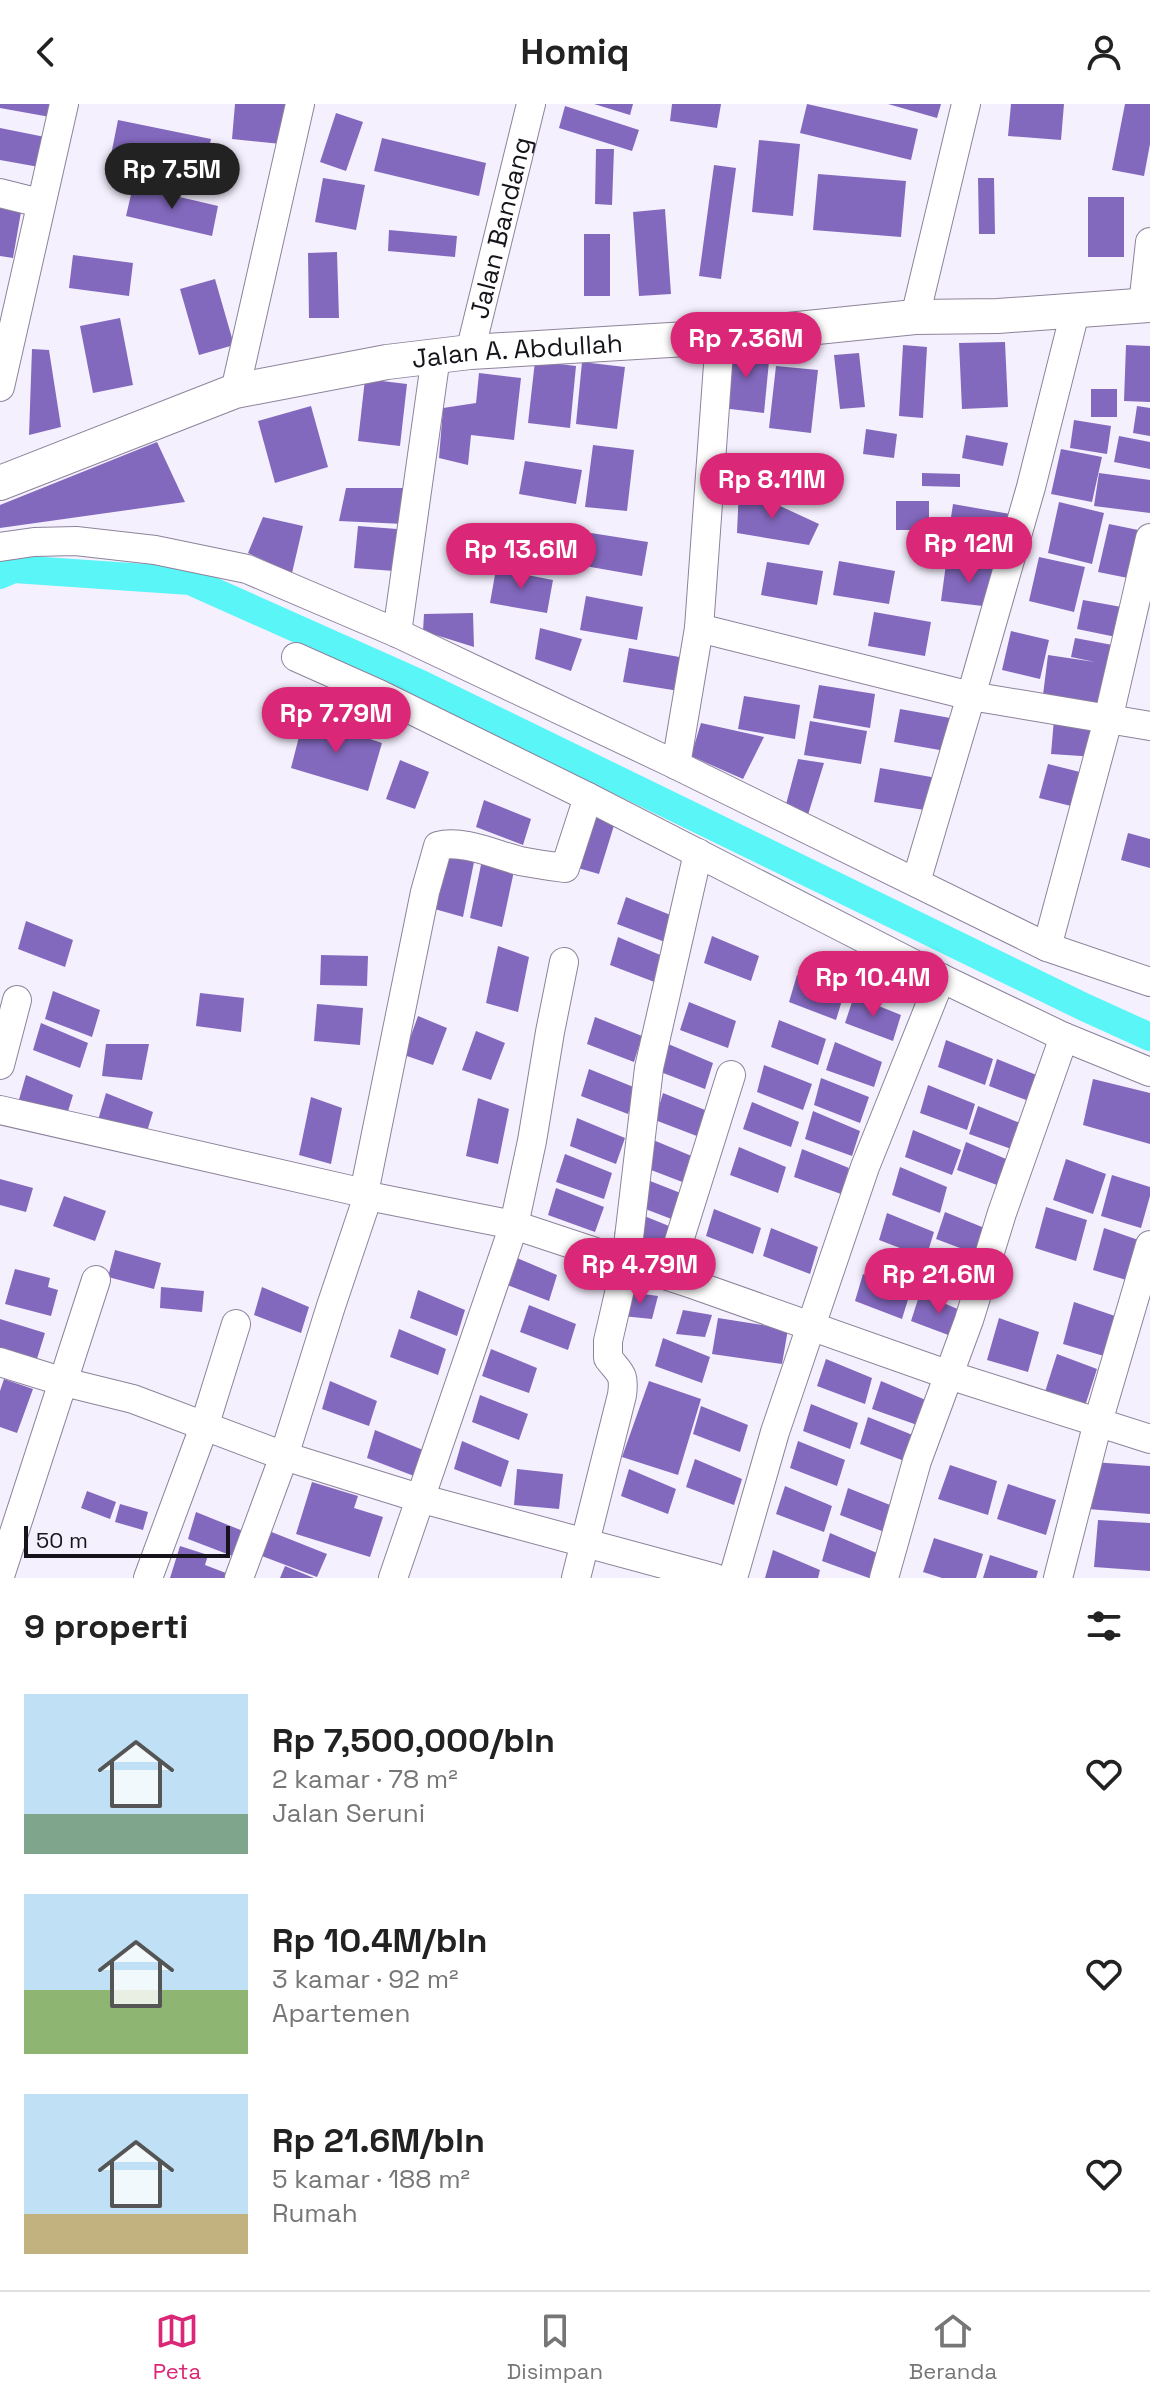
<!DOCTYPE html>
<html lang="id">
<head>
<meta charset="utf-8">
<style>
  body { margin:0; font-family:"Space Grotesk",sans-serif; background:#f6f6f6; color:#222; height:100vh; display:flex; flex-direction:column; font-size:30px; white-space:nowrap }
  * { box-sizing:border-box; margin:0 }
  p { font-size:26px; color:#767676 }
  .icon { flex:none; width:44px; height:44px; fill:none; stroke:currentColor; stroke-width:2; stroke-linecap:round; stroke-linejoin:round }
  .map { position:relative; height:1474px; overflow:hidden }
  .panel { display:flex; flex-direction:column; background:#fff; flex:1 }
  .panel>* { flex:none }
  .scale { position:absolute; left:24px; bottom:20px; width:206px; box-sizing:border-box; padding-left:8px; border:4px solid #16131b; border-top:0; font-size:22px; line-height:28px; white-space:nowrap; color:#16131b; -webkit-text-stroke:6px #f5f0fe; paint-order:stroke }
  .price { position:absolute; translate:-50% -68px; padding:0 18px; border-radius:28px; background:#db2777; color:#fff; font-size:26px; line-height:52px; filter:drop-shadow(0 2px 4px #0008) }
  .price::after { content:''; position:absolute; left:50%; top:48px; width:24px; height:18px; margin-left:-12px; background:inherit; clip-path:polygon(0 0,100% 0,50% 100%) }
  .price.selected { background:#222; color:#fff }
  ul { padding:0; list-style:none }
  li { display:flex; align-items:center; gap:24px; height:200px; padding:0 24px }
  li span { display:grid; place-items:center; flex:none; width:224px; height:160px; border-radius:0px; color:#555 }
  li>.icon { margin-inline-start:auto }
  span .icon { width:96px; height:96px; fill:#fffc; stroke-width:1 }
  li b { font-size:34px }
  h2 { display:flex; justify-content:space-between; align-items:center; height:96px; padding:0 24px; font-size:34px }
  header { display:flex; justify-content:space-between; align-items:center; height:104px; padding:0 24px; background:#fff; font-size:36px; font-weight:800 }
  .tabs { display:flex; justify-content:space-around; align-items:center; height:112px; border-top:2px solid #e0e0e0; background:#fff; font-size:22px; color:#767676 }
  .tabs a { display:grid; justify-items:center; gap:4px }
  .tabs .selected { color:#db2777 }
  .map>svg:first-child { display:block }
</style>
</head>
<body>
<header><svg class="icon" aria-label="back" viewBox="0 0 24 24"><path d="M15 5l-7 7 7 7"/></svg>Homiq<svg class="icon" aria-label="person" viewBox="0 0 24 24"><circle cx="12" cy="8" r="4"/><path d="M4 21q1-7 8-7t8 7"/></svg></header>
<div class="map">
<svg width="1150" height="1474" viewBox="0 0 1150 1474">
  <rect width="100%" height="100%" fill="#f5f0fe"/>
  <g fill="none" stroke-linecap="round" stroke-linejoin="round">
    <path stroke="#5af5f7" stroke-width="28" d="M0 471 14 465 190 477 421 580 1084 903 1150 933"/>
  </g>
  <path fill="#8369be" d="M0 0H53L50 13 0 4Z
    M235 0H285L281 40 232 35Z
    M594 0H633L630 11Z
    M672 0H721L717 24 670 17Z
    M807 0 918 25 911 56 800 29Z
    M888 0H941L937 14Z
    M1011 0H1064L1061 36 1008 32Z
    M1125 0H1150V40L1144 72 1112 66Z
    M565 2 639 26 632 47 559 24Z
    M336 9 363 18 346 67 320 58Z
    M118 16 211 35 202 76 110 56Z
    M0 24 45 33 39 63 0 56Z
    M382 34 486 59 479 92 374 67Z
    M759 36 800 40 793 112 752 108Z
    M596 45H614L612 101 595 100Z
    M714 61 736 64 721 175 699 172Z
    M818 70 906 77 901 133 813 126Z
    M323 74 365 81 356 126 315 118Z
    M978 74H994L995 130H979Z
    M133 82 218 102 212 132 126 112Z
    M1088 93H1124V153H1088Z
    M0 104 21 108 13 154 0 152Z
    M665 105 671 190 639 192 633 108Z
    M389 126 457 132 455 153 388 147Z
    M584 130H610V192H584Z
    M337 148 339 214H309L308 149Z
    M73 151 133 159 129 192 69 184Z
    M215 175 234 241 199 251 180 185Z
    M120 214 133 281 93 289 80 222Z
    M1005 238 1008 303 962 305 959 239Z
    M903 241 927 243 923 314 899 312Z
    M1126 241 1150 242V298L1124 297Z
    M729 243 770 247 764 309 722 304Z
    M32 245 49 246 61 323 29 331Z
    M859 249 865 303 840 305 834 251Z
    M535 257 576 262 570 324 528 319Z
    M582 258 625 263 617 325 576 320Z
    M776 262 818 266 811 329 769 324Z
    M479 269 521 274 514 336 471 331 468 361 439 354 443 304 476 299Z
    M365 275 407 280 400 342 358 337Z
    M1091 285H1117V313H1091Z
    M311 302 328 363 275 379 258 317Z
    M1137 302 1150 304V332L1133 329Z
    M1074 316 1111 322 1107 350 1070 344Z
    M866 325 897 330 894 354 863 350Z
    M966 331 1008 339 1003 362 962 354Z
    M1119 332 1150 338V365L1114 358Z
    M157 338 185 398 0 424V401Z
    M593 341 634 346 627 407 585 403Z
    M1061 345 1102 353 1092 398 1051 390Z
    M525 357 582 366 576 400 519 390Z
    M922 369 960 370V383L922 382Z
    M1099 369 1150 376V409L1094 402Z
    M739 383 819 420 809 441 737 429Z
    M346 384H404V420L339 417Z
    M896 397H929V426H896Z
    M1059 398 1104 409 1092 460 1048 449Z
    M953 400 1010 410 1004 443 948 433Z
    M263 413 303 422 292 469 248 449Z
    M500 419 556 429 550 462 494 453Z
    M1109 420 1143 427 1133 475 1098 468Z
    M358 422 397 425 394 467 354 464Z
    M591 429 648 438 642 472 585 462Z
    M1039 453 1085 463 1074 508 1029 497Z
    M839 457 895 467 889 500 833 491Z
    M767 458 823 467 817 501 761 491Z
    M946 460 996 465 991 503 941 497Z
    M496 465 553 476 547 509 490 499Z
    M586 492 643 503 637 536 580 526Z
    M1083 496 1127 504 1121 534 1077 525Z
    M874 508 931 518 925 552 868 542Z
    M473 509 474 543 423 527 424 510Z
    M540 524 582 535 571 567 535 555Z
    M1011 527 1049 536 1040 575 1002 566Z
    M1075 534 1118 542 1109 600 1043 591 1048 551 1095 558 1071 553Z
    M629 544 685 554 679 587 623 578Z
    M819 581 875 590 870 624 813 614Z
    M744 592 800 601 795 635 738 625Z
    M900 605 956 615 951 648 894 638Z
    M304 613 382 639 368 687 291 664Z
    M1054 615 1099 619 1096 653 1051 650Z
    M810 617 867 627 861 660 804 651Z
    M701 619 764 633 743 675 691 652Z
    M798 655 824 659 807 714 784 708Z
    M400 656 429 668 415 705 386 695Z
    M1048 660 1088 670 1079 704 1039 694Z
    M880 664 937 674 931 707 874 698Z
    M484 696 531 715 523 741 476 723Z
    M591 706 616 715 599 770 571 762Z
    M1128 729 1150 735V764L1121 756Z
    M444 747 474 758 463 813 431 804Z
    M482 756 514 767 502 823 470 814Z
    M626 793 673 812 665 838 617 820Z
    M26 817 73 836 65 863 18 845Z
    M712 832 759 852 751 877 704 859Z
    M618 833 665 853 657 879 610 861Z
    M498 842 529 853 518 908 486 899Z
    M321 851 368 852 367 882 320 881Z
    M797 871 844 890 836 916 789 898Z
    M53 887 100 906 92 933 45 915Z
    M200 889 244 894 241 928 196 922Z
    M854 892 901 911 893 937 845 919Z
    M689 898 736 917 728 944 680 926Z
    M317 900 363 904 360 941 314 937Z
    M418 912 447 924 433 961 404 951Z
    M595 913 642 932 634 958 587 940Z
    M779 916 826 935 818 961 771 943Z
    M41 919 88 939 80 964 33 946Z
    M476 927 505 939 491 976 462 966Z
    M946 936 993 955 985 981 938 963Z
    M835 938 882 958 874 983 826 966Z
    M666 939 713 959 705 985 658 967Z
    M106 940H149L142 976 102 972Z
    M997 955 1044 974 1037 1000 989 982Z
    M764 961 812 980 803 1006 757 988Z
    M589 965 636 984 628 1010 581 992Z
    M26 971 73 991 65 1017 18 999Z
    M821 974 869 993 860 1019 814 1001Z
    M1093 975 1150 989V1040L1083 1021Z
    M928 981 975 1000 967 1026 920 1009Z
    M106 989 153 1008 145 1034 98 1016Z
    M663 989 710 1008 702 1034 655 1016Z
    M311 993 342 1004 331 1060 299 1051Z
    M478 994 509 1005 498 1060 466 1052Z
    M752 998 799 1018 791 1043 743 1025Z
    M978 1002 1025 1021 1017 1047 969 1030Z
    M813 1007 860 1027 852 1052 805 1035Z
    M577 1014 625 1034 616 1060 570 1042Z
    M913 1026 961 1046 952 1071 905 1053Z
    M646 1033 694 1053 685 1079 638 1061Z
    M966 1038 1013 1058 1005 1084 957 1066Z
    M739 1043 786 1063 778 1089 730 1071Z
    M802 1045 849 1064 841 1090 794 1073Z
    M565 1050 612 1069 604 1095 556 1078Z
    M1066 1055 1106 1070 1093 1110 1053 1096Z
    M900 1063 947 1083 940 1109 892 1091Z
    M635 1071 683 1090 674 1116 627 1098Z
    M1112 1071 1150 1083V1092L1141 1124 1101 1112Z
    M0 1075 33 1084 26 1108 0 1101Z
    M556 1084 604 1103 595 1128 548 1111Z
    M64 1092 106 1107 95 1137 53 1122Z
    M622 1103 669 1122 661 1148 614 1130Z
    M1046 1103 1087 1116 1076 1157 1035 1144Z
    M714 1105 761 1124 753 1150 706 1132Z
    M945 1108 992 1127 984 1153 936 1135Z
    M887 1109 934 1128 926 1154 879 1136Z
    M771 1124 818 1143 810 1170 763 1152Z
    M1104 1124 1144 1138 1133 1178 1093 1166Z
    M115 1146 161 1159 154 1185 108 1173Z
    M510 1151 557 1171 549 1197 502 1179Z
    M15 1165 50 1174 48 1183 58 1186 51 1212 5 1200Z
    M863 1170 910 1189 902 1215 855 1197Z
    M161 1183 204 1187 202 1208 160 1204Z
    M262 1183 309 1203 301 1229 254 1211Z
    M418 1186 465 1206 457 1232 410 1214Z
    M629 1188 658 1192 652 1215 622 1212Z
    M920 1189 967 1209 959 1235 911 1217Z
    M1074 1198 1115 1212 1104 1252 1063 1240Z
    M529 1201 576 1220 568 1246 520 1228Z
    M683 1206 712 1211 705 1233 676 1230Z
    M718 1214 788 1225 782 1260 712 1250Z
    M999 1214 1039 1228 1028 1268 987 1256Z
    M0 1215 45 1229 36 1258 0 1247Z
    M399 1225 446 1245 438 1271 390 1253Z
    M663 1234 710 1253 702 1279 655 1262Z
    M491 1245 537 1264 529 1289 482 1272Z
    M1057 1250 1097 1265 1084 1305 1044 1291Z
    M826 1255 872 1274 865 1300 817 1282Z
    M4 1275 33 1285 17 1329 0 1323V1287Z
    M330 1277 377 1297 369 1322 322 1305Z
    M649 1277 701 1295 678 1371 622 1353Z
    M881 1277 928 1297 920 1322 872 1305Z
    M480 1291 528 1310 519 1336 472 1318Z
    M811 1300 858 1319 850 1345 803 1327Z
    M701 1302 748 1321 740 1348 693 1330Z
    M868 1313 915 1332 907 1358 860 1340Z
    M375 1326 423 1346 414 1372 367 1354Z
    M462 1337 509 1357 501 1383 454 1365Z
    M798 1337 845 1356 837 1382 790 1364Z
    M695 1355 742 1375 734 1401 686 1383Z
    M1092 1358 1150 1362V1410L1088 1405Z
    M950 1361 997 1377 988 1411 938 1395Z
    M517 1365 563 1370 559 1405 514 1401Z
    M629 1365 676 1385 668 1410 621 1392Z
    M312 1378 358 1392 354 1404 383 1413 370 1453 296 1430Z
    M1008 1380 1056 1396 1046 1431 997 1415Z
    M785 1382 832 1402 824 1428 776 1410Z
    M848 1384 895 1403 887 1429 840 1411Z
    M87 1387 116 1398 110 1415 81 1404Z
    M120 1400 148 1408 143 1426 115 1418Z
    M196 1408 243 1427 235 1453 188 1435Z
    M1098 1416 1150 1419V1467L1094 1463Z
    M264 1425 327 1450 317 1473 254 1449Z
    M830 1429 877 1449 869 1474 822 1457Z
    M934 1434 983 1450 976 1474H942L923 1468Z
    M180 1442 208 1451 205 1461 239 1474H170Z
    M773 1446 820 1466 818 1474H765Z
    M990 1451 1038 1467 1036 1474H983Z
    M285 1462 314 1474H280Z"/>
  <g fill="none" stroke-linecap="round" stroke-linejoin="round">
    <defs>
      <g id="minor">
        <path d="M0 89 40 99"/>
        <path d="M1143 201 1150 138"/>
        <path d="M1075 208 1031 383 971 592 1150 622"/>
        <path d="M915 213 966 0"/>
        <path id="s1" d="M470 248 531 0"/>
        <path d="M0 283 64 0"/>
        <path d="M235 287 300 0"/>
        <path d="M0 443 34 438 76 437 155 446 247 465 397 529 670 658 1047 843 1150 878"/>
        <path d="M699 524 971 592 916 778"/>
        <path d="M397 529 436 252"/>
        <path d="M296 553 379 590 588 693 941 874 1064 933 1150 968"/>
        <path d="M676 661 699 524 720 233"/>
        <path d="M1047 843 1108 616 1150 434"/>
        <path d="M0 961 17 896"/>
        <path d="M0 1006 364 1089 368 1092 514 1121 692 1180 949 1271 1150 1335"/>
        <path d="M364 1089 425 788 438 742C462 735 496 751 520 757 535 760 550 762 565 764L588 693"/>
        <path d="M668 1172 731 971"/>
        <path d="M0 1258 64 1278 133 1295 284 1352 419 1394 715 1474"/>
        <path d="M0 1472 96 1176"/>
        <path d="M148 1474 204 1323 236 1220"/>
        <path d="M239 1474 284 1352 331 1202 368 1092"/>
        <path d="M393 1474 514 1121 532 1037 550 928 564 858"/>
        <path d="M576 1474 622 1291C625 1269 620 1270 608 1254V1237L626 1159 649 964 698 749"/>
        <path d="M733 1474 775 1328 865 1063 941 874"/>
        <path d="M884 1474 917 1357 969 1216 1002 1109 1064 933"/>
        <path d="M1058 1474 1098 1318 1150 1141"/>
      </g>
      <g id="tertiary">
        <path id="s2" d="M0 379 235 287 387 258 470 248 720 233 915 213 998 212 1150 201"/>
      </g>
    </defs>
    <use href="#minor" stroke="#8c839a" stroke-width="30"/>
    <use href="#tertiary" stroke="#8c839a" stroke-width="36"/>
    <use href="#minor" stroke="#fff" stroke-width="28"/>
    <use href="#tertiary" stroke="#fff" stroke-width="34"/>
  </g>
  <g text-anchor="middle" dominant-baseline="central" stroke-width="7" stroke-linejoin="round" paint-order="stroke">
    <g font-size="26" fill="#16131b" stroke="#f5f0fe">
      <text stroke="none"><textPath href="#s1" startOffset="128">Jalan Bandang</textPath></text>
      <text stroke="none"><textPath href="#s2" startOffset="538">Jalan A. Abdullah</textPath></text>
    </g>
  </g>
</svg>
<div class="scale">50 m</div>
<b class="price selected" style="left:172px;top:107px">Rp 7.5M</b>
<b class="price" style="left:746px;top:276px">Rp 7.36M</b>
<b class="price" style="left:772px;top:417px">Rp 8.11M</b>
<b class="price" style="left:969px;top:481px">Rp 12M</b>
<b class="price" style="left:521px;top:487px">Rp 13.6M</b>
<b class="price" style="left:336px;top:651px">Rp 7.79M</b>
<b class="price" style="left:873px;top:915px">Rp 10.4M</b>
<b class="price" style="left:640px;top:1202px">Rp 4.79M</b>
<b class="price" style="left:939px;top:1212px">Rp 21.6M</b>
</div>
<section class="panel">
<h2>9 properti<svg class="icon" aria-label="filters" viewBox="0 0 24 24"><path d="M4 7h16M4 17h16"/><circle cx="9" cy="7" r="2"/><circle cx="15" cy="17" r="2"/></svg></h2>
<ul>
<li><span style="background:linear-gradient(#bfe0f5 75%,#7fa58c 0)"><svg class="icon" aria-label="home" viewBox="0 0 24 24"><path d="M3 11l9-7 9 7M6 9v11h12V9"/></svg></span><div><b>Rp 7,500,000/bln</b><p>2 kamar · 78 m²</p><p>Jalan Seruni</p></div><svg class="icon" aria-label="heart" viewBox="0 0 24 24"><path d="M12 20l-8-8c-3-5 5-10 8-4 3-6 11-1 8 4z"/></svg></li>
<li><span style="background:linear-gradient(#bfe0f5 60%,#8fb573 0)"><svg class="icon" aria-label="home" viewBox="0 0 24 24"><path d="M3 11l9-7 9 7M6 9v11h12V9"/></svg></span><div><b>Rp 10.4M/bln</b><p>3 kamar · 92 m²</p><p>Apartemen</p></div><svg class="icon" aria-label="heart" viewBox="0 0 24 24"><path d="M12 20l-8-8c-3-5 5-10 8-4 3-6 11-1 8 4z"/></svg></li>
<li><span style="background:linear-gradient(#bfe0f5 75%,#c2b280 0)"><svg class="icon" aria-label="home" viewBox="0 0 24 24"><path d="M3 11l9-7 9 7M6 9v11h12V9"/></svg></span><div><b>Rp 21.6M/bln</b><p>5 kamar · 188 m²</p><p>Rumah</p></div><svg class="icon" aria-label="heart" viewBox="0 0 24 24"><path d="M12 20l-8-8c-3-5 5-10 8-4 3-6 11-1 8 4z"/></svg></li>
</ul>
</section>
<nav class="tabs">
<a class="selected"><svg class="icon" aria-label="map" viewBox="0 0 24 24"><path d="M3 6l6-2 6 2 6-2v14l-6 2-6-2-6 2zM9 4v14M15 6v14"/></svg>Peta</a>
<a><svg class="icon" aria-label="saved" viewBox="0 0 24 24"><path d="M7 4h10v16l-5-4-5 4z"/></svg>Disimpan</a>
<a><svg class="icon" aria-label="home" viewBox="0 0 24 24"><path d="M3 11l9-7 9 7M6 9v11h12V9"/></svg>Beranda</a>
</nav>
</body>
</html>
